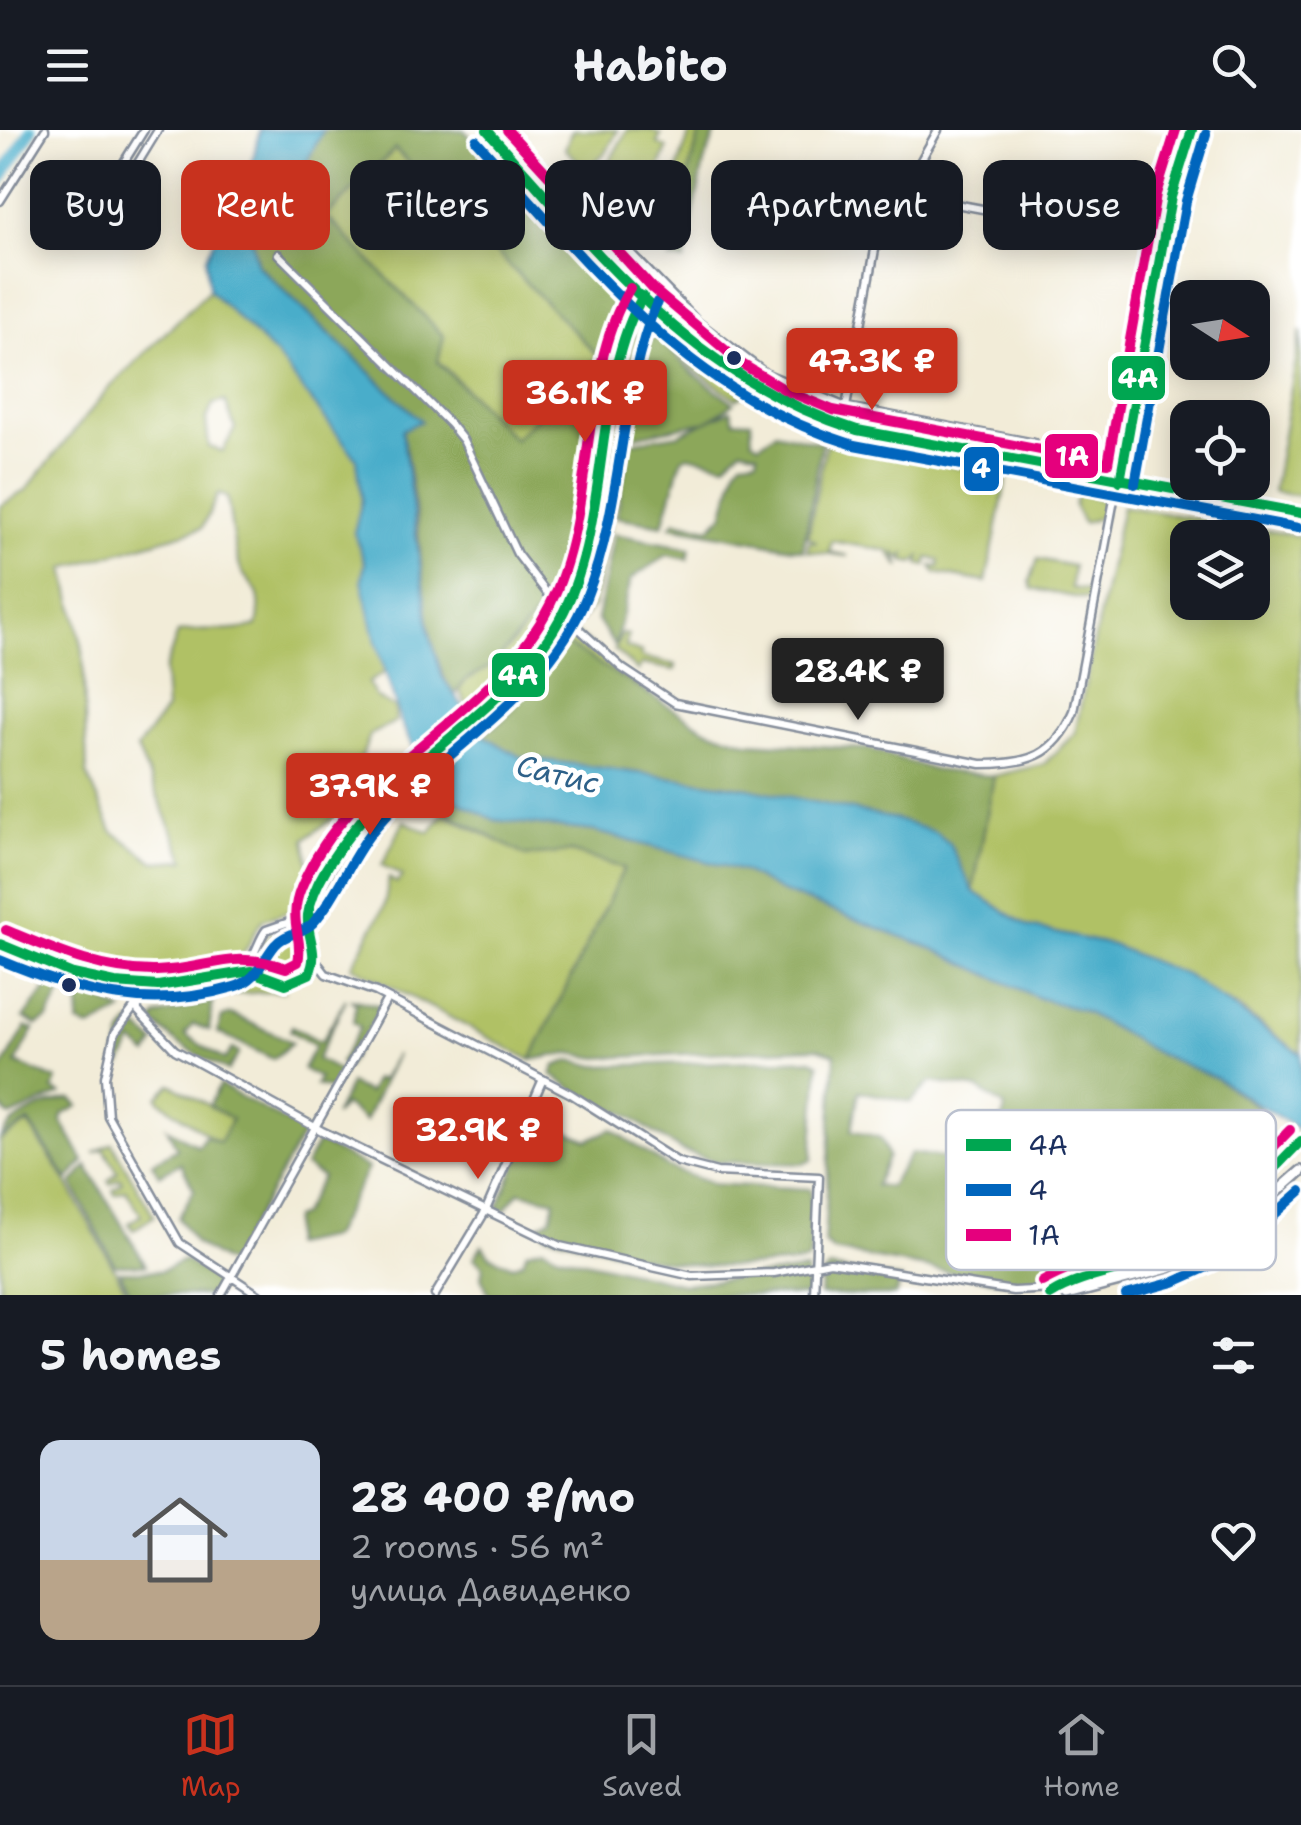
<!DOCTYPE html>
<html lang="en">
<head>
<meta charset="utf-8">
<style>
  body { margin:0; font-family:"Shantell Sans",sans-serif; background:#20242c; color:#f1f3f6; height:100vh; display:flex; flex-direction:column; font-size:38px; white-space:nowrap }
  * { box-sizing:border-box; margin:0 }
  p { font-size:32px; color:#9ea1a6 }
  .icon { flex:none; width:55px; height:55px; fill:none; stroke:currentColor; stroke-width:2; stroke-linecap:round; stroke-linejoin:round }
  .map { position:relative; height:1165px; overflow:hidden }
  .drawer { display:flex; flex-direction:column; background:#171b24; flex:1 }
  .drawer>* { flex:none }
  .banner { position:absolute; left:30px; top:30px; width:1242px; height:90px; display:flex; gap:20px }
  .needle { width:65px; rotate:102deg }
  .tools { position:absolute; left:1170px; top:150px; display:grid; gap:20px }
  .tools a { display:grid; place-items:center; width:100px; height:100px; border-radius:20px; background:#171b24; box-shadow:0 5px 25px #0003; font-size:50px }
  .price { position:absolute; translate:-50% -85px; padding:0 22px; border-radius:10px; background:#c8321e; color:#fff; font-size:32px; line-height:65px; filter:drop-shadow(0 2px 5px #0008) }
  .price::after { content:''; position:absolute; left:50%; top:60px; width:30px; height:22px; margin-left:-15px; background:inherit; clip-path:polygon(0 0,100% 0,50% 100%) }
  .price.selected { background:#222; color:#fff }
  ul { padding:0; list-style:none }
  li { display:flex; align-items:center; gap:30px; height:250px; padding:0 40px }
  li+li { border-top:2px solid #363941 }
  li span { display:grid; place-items:center; flex:none; width:280px; height:200px; border-radius:20px; color:#555 }
  li>.icon { margin-inline-start:auto }
  span .icon { width:120px; height:120px; fill:#fffc; stroke-width:1 }
  li b { font-size:42px }
  h2 { display:flex; justify-content:space-between; align-items:center; height:120px; padding:0 40px; font-size:42px }
  .tag { padding:0 35px; border-radius:20px; background:#171b24; box-shadow:0 5px 25px #0003; font-size:35px; line-height:90px }
  .tag.selected { background:#c8321e; color:#fff }
  header { display:flex; justify-content:space-between; align-items:center; height:130px; padding:0 40px; background:#171b24; font-size:45px; font-weight:700 }
  .dock { display:flex; justify-content:space-around; align-items:center; height:140px; border-top:2px solid #363941; background:#171b24; font-size:28px; color:#9ea1a6 }
  .dock a { display:grid; justify-items:center; gap:5px }
  .dock .selected { color:#c8321e }
  .map>svg:first-child { display:block }
</style>
</head>
<body>
<header><svg class="icon" aria-label="menu" viewBox="0 0 24 24"><path d="M4 6h16M4 12h16M4 18h16"/></svg>Habito<svg class="icon" aria-label="search" viewBox="0 0 24 24"><circle cx="10" cy="10" r="6"/><path d="M15 15l6 6"/></svg></header>
<div class="map">
<svg width="1301" height="1165" viewBox="0 0 1301 1165">
  <rect width="100%" height="100%" fill="#fff"/>
  <filter id="ink" filterUnits="userSpaceOnUse"><feTurbulence type="fractalNoise" baseFrequency=".01" numOctaves="2"/><feDisplacementMap in="SourceGraphic" scale="20" xChannelSelector="R" yChannelSelector="G"/><feConvolveMatrix kernelMatrix="1 2 1 2 8 2 1 2 1" color-interpolation-filters="sRGB"/></filter>
  <filter id="wash" filterUnits="userSpaceOnUse"><feTurbulence type="fractalNoise" baseFrequency=".0048" numOctaves="4" result="noise"/><feDisplacementMap in="SourceGraphic" scale="40" xChannelSelector="R" yChannelSelector="G"/><feGaussianBlur stdDeviation="2.25" result="paint"/><feColorMatrix in="noise" values="0 0 0 0 0 0 0 0 0 0 0 0 0 0 0 0 0 1.4 0 .05"/><feComposite in="paint" operator="in"/></filter>
  <g filter="url(#wash)">
    <rect width="100%" height="100%" fill="#f2ecd8"/>
    <path fill="#b0c165" stroke="#667862" stroke-width="2.5" fill-rule="evenodd" d="M497 0H507L557 51 574 54 561 64 552 60Z
      M572 0H618L607 21 587 39 565 19Z
      M627 0H651L661 5 657 13 667 18 652 59 629 51 608 34Z
      M691 0H701L674 92 648 122Z
      M395 19 599 227 514 309 438 231 326 86Z
      M209 160 276 225 357 329 362 370 354 403 365 433 362 450 385 542 368 553 376 567 395 578 396 591 370 605 358 637 334 644 331 658 340 683 305 709 311 747 293 781 264 789C253 799 250 820 239 827 178 867 58 829 0 799V376L26 360 109 258ZM225 271 235 298 223 321 209 317 206 291 213 274ZM218 364 227 367C231 388 232 411 238 431 246 461 266 449 257 496 230 504 206 497 178 503L164 541 166 579 137 619 185 730 155 732 112 701 87 644 83 521 65 438 202 398Z
      M611 200 617 202V207L598 310 590 311Z
      M666 201 744 264 736 269 694 239 660 204Z
      M1301 201V366L1273 362Z
      M634 205 645 209 627 304 618 307Z
      M838 279 1032 317 1042 327 865 294 836 286Z
      M624 312 625 314 612 386 603 379 616 314Z
      M826 313 1007 346 986 452 936 443 932 436 939 437V430L928 428 926 436 919 434 920 427 914 433 904 431 905 424 901 428 894 422 900 437 888 421 832 411 829 422 848 426 807 421 809 411 817 412 808 406Z
      M1077 362 1104 371V386L1083 393 1074 376Z
      M1122 376 1301 406V924L1239 878 1112 815 1029 797 973 761 994 646 1044 634 1075 603ZM1188 408H1252V472H1188Z
      M604 391 610 393 593 476 579 493 573 483Z
      M1038 429 1073 436 1071 458 1092 462 1090 470 1032 459 1030 451Z
      M551 467C556 488 486 559 469 579L459 560 466 550 493 535Z
      M571 499 663 575 566 515 505 588 488 600 480 592Z
      M622 504 628 505 626 517 642 523 641 527 676 535 675 540 642 534 638 541 614 520Z
      M443 684 526 725 571 722 624 738 531 930 352 836 384 777 389 748 397 753 402 746 382 735 404 691 430 703Z
      M261 823a25 25 0 1 1 50 0a25 25 0 1 1-50 0Z
      M250 845 282 861 220 865 222 855Z
      M171 954 233 989 219 1013 160 971 158 967Z
      M28 994 66 1051 129 1165H0V1010Z
      M112 1013 154 1086 133 1100 129 1093 141 1085 126 1060 115 1064 113 1060 122 1053 120 1049 110 1054 108 1051 118 1042 104 1019 94 1023Z"/>
    <path fill="#8ca75a" stroke="#546b5c" stroke-width="2.5" fill-rule="evenodd" d="M323 0H464L615 160 558 459 493 535 466 550 454 566C423 516 424 456 418 400 414 366 408 333 402 299L421 291 258 135 252 111 260 93 282 79ZM395 19 599 227 514 309 438 232 444 206 326 86Z
      M701 0H717L704 33 684 131 670 130 678 121 665 105 674 92Z
      M656 206 693 243 734 273 708 291 630 307 649 209Z
      M731 280 734 290 751 291 752 309 759 314 776 302 822 313 803 420 671 396 676 391 710 398 723 385 737 336 742 330 757 328 758 322 742 318 725 334 688 325 682 328 663 395 616 387 630 312 679 304Z
      M836 306 1004 336 1006 343 835 311Z
      M597 317 563 477 559 467 588 319Z
      M614 404 690 418 688 429 667 425 631 449 615 517 597 489Z
      M566 514 708 600 748 612 870 619 934 640 994 646 973 761 749 658 520 627 483 605 505 588Z
      M438 656 495 690 594 701 743 741 780 761 932 818 1039 868 1082 880 1157 923 1216 948 1259 978 1263 987 1229 1025 1213 1033C1202 1069 1193 1100 1157 1117L1034 1153H1009L833 1121 824 1113 835 924 817 918 598 928 569 923 531 930 624 738 571 722 526 726 424 670ZM931 952 978 959 1005 977 992 1037 1005 1040 1000 1072 966 1065 971 1031 911 1023 889 1057 875 1056 888 1026 881 1008 852 1000 859 961 911 972Z
      M53 851 65 855 48 889 37 895 24 888Z
      M81 861 123 881 90 898 78 894Z
      M346 869 317 929 343 943 333 960 316 955 319 948 303 939 315 916 290 901 292 896 321 912Z
      M350 869 381 876 347 937 340 933 360 897 353 892 356 874Z
      M213 871 209 900 193 894 185 905 225 930 232 919 239 923 228 941 177 913 153 892 157 886Z
      M231 884 284 908 292 913 273 929 217 902 222 887Z
      M131 892 155 913 148 925 133 912 121 935 115 934 122 904Z
      M26 897 34 899 16 933 57 950 53 960 61 964 10 987 0 976V942Z
      M396 924 365 991 344 975 334 986 350 954 368 963 375 949 381 951Z
      M812 929 819 934 812 1030 803 1034 717 1032 682 1021 622 982 593 972 552 945 555 936 571 930 597 936Z
      M220 955 304 1002 229 1134 196 1114 178 1088 194 1060 181 1033 159 1045 152 1033 177 1018 167 998 198 1016 205 1006 219 1012 232 989 209 976Z
      M72 969 79 976 62 985V992L84 1031 68 1050 29 992 0 1009C10 988 48 971 72 969Z
      M533 995 548 1003 557 997 588 1010 612 999 669 1038 713 1054 811 1059 810 1127 805 1132C701 1145 645 1129 545 1104L538 1096 551 1088 555 1070 519 1062 505 1080 497 1079Z
      M318 1012 368 1038 332 1107 291 1115 293 1088 301 1085 322 1047 305 1036Z
      M87 1036 146 1135H115L72 1054Z
      M482 1115 489 1125 512 1136 523 1131 527 1121 543 1117 559 1125 683 1154 806 1140 808 1165H489L481 1147 483 1136 474 1128Z
      M184 1130 220 1152 212 1165H132L119 1141H161Z
      M829 1138 902 1149 895 1165H820L821 1147Z"/>
    <path fill="#4aadca" stroke="#326e94" stroke-width="2.5" d="M260 0H323L282 79 260 93 252 111 257 135 421 291 402 300 429 501 442 547 483 605 520 627 749 658 894 689 935 702 949 713 973 761 1029 797 1112 815 1186 845 1301 924V1001L1216 948 1157 923 1082 880 1039 868 932 818 780 761 743 741 594 701 495 690 448 666 423 639 401 592 376 512 362 450 365 433 354 403 362 370 357 329 276 225 209 160 206 128 253 29Z"/>
    <path fill="#f2ecd8" d="M468 580 479 593 422 645 413 628Z"/>
    <g fill="none" stroke-linecap="round" stroke-linejoin="round">
      <path stroke="#4aadca" stroke-width="12" d="M0 50 31 0"/>
    </g>
  </g>
  <g filter="url(#ink)">
    <g fill="none" stroke-linecap="round" stroke-linejoin="round">
      <defs>
        <path id="minor" d="M144 0 114 48 125 54 158 0
          M902 64 1079 97 1085 91 1163 105
          M0 71 45 0
          M555 72 585 76 698 192 765 243 846 277 1034 313 1055 337
          M278 124 450 294 463 310 517 424 563 484 622 538 675 573 981 634C1027 634 1055 627 1074 582L1171 67 1192 0
          M846 277 883 76 902 64 938 0
          M0 814C65 843 124 862 196 851 212 848 234 845 247 833 257 824 258 810 266 800L292 791 309 774
          M316 831 326 844 376 862 571 964 678 1032 717 1042 819 1047 814 1165
          M232 842 254 841 286 854 309 844 316 826 308 798 313 770 353 700 520 542 563 484 575 456 591 386 625 209 642 167
          M137 856 138 881 175 920 322 1001 560 1116 692 1146 774 1143 830 1132 1013 1161 1055 1159
          M136 875 115 903 105 947 108 986 180 1113 259 1165
          M221 1165 387 869
          M435 1165 485 1082 543 949"/>
        <path id="major" d="M487 0C590 111 704 267 857 300L1301 383
          M1050 1165C1085 1139 1135 1141 1173 1121 1223 1095 1261 1050 1301 1011
          M1067 1165 1169 1138 1215 1117 1301 1041"/>
      </defs>
      <use href="#minor" stroke="#868e9b" stroke-width="11"/>
      <use href="#major" stroke="#868e9b" stroke-width="14"/>
      <use href="#minor" stroke="#fff" stroke-width="6"/>
      <use href="#major" stroke="#fff" stroke-width="9"/>
      <defs>
        <path id="bus-1" d="M487 0C600 125 690 247 857 300L1301 383
          M1120 351 1171 67 1192 0
          M0 814 73 844 115 853 158 856 251 841 286 854 309 844C320 822 306 807 308 785 312 755 336 722 354 699 417 620 518 574 564 481 611 387 593 250 643 166
          M1050 1165C1084 1144 1122 1142 1159 1127 1216 1105 1259 1053 1301 1011"/>
        <path id="bus-2" d="M476 10C589 135 687 264 854 315L1298 398
          M1135 354 1186 71 1206 4
          M0 830C79 863 149 882 234 857 258 850 261 832 275 815 284 803 303 804 313 793 338 765 351 726 375 698 442 618 548 567 587 465 624 372 618 265 657 172
          M1126 1165 1174 1152 1223 1130 1301 1061"/>
        <path id="bus-3" d="M507 0 653 159 742 234 787 261 833 280 1108 333 1156 64 1176 0
          M6 800C54 820 102 842 156 841 208 840 231 818 286 838L298 832C304 807 287 792 301 758 351 635 493 591 550 475 598 379 577 246 630 158
          M1042 1152C1077 1131 1115 1128 1152 1114 1208 1093 1249 1041 1290 1000"/>
      </defs>
      <use href="#bus-1" stroke="#fff" stroke-width="18"/>
      <use href="#bus-2" stroke="#fff" stroke-width="18"/>
      <use href="#bus-3" stroke="#fff" stroke-width="18"/>
      <use href="#bus-1" stroke="#00a651" stroke-width="10"/>
      <use href="#bus-2" stroke="#0065bd" stroke-width="10"/>
      <use href="#bus-3" stroke="#e5007d" stroke-width="10"/>
    </g>
  </g>
  <g fill="#1b2f5e" stroke="#fff" stroke-width="4">
    <circle cx="734" cy="228" r="9"/>
    <circle cx="69" cy="855" r="9"/>
  </g>
  <g text-anchor="middle" dominant-baseline="central" stroke-width="10" stroke-linejoin="round" paint-order="stroke">
    <g font-size="30" font-style="italic" fill="#2e6189" stroke="#fff">
      <text transform="translate(558 644) rotate(13)">Сатис</text>
    </g>
  </g>
  <rect x="946" y="980" width="330" height="160" rx="15" fill="#fff" stroke="#bbc1cf" stroke-width="2.5"/>
  <rect x="966" y="1009" width="45" height="12" fill="#00a651"/>
  <rect x="966" y="1054" width="45" height="12" fill="#0065bd"/>
  <rect x="966" y="1099" width="45" height="12" fill="#e5007d"/>
  <g font-size="28" fill="#1b2f5e">
    <text x="1028" y="1025">4А</text>
    <text x="1028" y="1070">4</text>
    <text x="1028" y="1115">1А</text>
  </g>
  <g stroke="#fff" stroke-width="4">
    <rect x="1110" y="224" width="57" height="48" rx="10" fill="#00a651"/>
    <rect x="1043" y="302" width="57" height="48" rx="10" fill="#e5007d"/>
    <rect x="962" y="315" width="39" height="48" rx="10" fill="#0065bd"/>
    <rect x="490" y="521" width="57" height="48" rx="10" fill="#00a651"/>
  </g>
  <g font-size="28" text-anchor="middle" font-weight="bold" fill="#fff">
    <text x="1138" y="258">4А</text>
    <text x="1072" y="336">1А</text>
    <text x="981" y="348">4</text>
    <text x="518" y="555">4А</text>
  </g>
</svg>
<div class="tools">
<a><svg class="needle" viewBox="-14 -14 28 28"><path d="M0-13l5 13h-10z" fill="#e53935"/><path d="M0 13l5-13h-10z" fill="#9ea1a6"/></svg></a>
<a><svg class="icon" aria-label="locate" viewBox="0 0 24 24"><circle cx="12" cy="12" r="6"/><path d="M12 2v4M12 18v4M2 12h4M18 12h4"/></svg></a>
<a><svg class="icon" aria-label="layers" viewBox="0 0 24 24"><path d="M12 4l9 5-9 5-9-5zM3 14l9 5 9-5"/></svg></a>
</div>
<b class="price" style="left:872px;top:283px">47.3K ₽</b>
<b class="price" style="left:585px;top:315px">36.1K ₽</b>
<b class="price selected" style="left:858px;top:593px">28.4K ₽</b>
<b class="price" style="left:370px;top:708px">37.9K ₽</b>
<b class="price" style="left:478px;top:1052px">32.9K ₽</b>
<div class="banner">
<a class="tag">Buy</a>
<a class="tag selected">Rent</a>
<a class="tag">Filters</a>
<a class="tag">New</a>
<a class="tag">Apartment</a>
<a class="tag">House</a>
</div>
</div>
<section class="drawer">
<h2>5 homes<svg class="icon" aria-label="filters" viewBox="0 0 24 24"><path d="M4 7h16M4 17h16"/><circle cx="9" cy="7" r="2"/><circle cx="15" cy="17" r="2"/></svg></h2>
<ul>
<li><span style="background:linear-gradient(#c9d6e8 60%,#b9a48a 0)"><svg class="icon" aria-label="home" viewBox="0 0 24 24"><path d="M3 11l9-7 9 7M6 9v11h12V9"/></svg></span><div><b>28 400 ₽/mo</b><p>2 rooms · 56 m²</p><p>улица Давиденко</p></div><svg class="icon" aria-label="heart" viewBox="0 0 24 24"><path d="M12 20l-8-8c-3-5 5-10 8-4 3-6 11-1 8 4z"/></svg></li>
</ul>
</section>
<nav class="dock">
<a class="selected"><svg class="icon" aria-label="map" viewBox="0 0 24 24"><path d="M3 6l6-2 6 2 6-2v14l-6 2-6-2-6 2zM9 4v14M15 6v14"/></svg>Map</a>
<a><svg class="icon" aria-label="saved" viewBox="0 0 24 24"><path d="M7 4h10v16l-5-4-5 4z"/></svg>Saved</a>
<a><svg class="icon" aria-label="home" viewBox="0 0 24 24"><path d="M3 11l9-7 9 7M6 9v11h12V9"/></svg>Home</a>
</nav>
</body>
</html>
